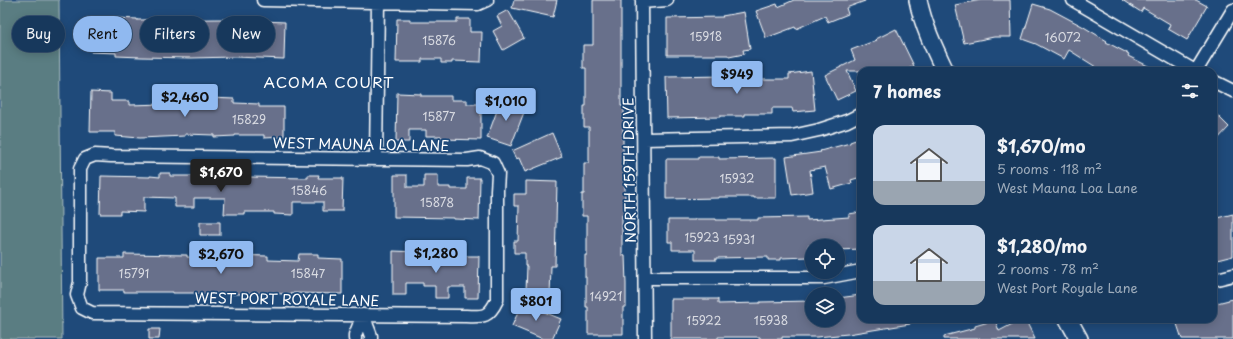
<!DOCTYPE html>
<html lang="en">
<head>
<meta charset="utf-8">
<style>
  body { margin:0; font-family:"Playpen Sans",sans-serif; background:#203f62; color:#f1f3f6; height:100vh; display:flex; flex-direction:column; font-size:15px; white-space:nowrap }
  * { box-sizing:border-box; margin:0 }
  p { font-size:13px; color:#9eacbb }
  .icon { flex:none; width:22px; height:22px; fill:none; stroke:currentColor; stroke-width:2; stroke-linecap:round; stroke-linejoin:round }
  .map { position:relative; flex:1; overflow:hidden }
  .drawer { position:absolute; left:857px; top:67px; width:360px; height:256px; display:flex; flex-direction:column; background:#17385c; border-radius:12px; box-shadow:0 2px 10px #0003,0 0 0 1px #365272 }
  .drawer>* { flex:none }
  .guide { position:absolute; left:12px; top:16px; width:380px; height:36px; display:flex; gap:8px }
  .fabs { position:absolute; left:805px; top:239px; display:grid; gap:8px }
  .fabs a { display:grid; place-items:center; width:40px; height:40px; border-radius:50%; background:#17385c; box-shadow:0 2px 10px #0003,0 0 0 1px #365272; font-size:20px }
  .price { position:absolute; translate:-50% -34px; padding:0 9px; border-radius:4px; background:#90b9f0; color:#111; font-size:13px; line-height:26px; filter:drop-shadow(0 1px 2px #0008) }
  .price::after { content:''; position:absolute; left:50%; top:24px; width:12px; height:9px; margin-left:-6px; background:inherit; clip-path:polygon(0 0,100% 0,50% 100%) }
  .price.selected { background:#222; color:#fff }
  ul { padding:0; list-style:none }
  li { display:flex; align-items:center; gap:12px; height:100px; padding:0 16px }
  li span { display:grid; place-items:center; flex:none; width:112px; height:80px; border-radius:12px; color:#555 }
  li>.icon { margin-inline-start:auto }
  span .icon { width:48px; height:48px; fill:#fffc; stroke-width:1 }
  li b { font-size:17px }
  h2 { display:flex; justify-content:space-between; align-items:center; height:48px; padding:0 16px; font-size:17px }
  .pill { padding:0 14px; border-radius:18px; background:#17385c; box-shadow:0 2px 10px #0003,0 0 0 1px #365272; font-size:14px; line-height:36px }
  .pill.selected { background:#90b9f0; color:#111 }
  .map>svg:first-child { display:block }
</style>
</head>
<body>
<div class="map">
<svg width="1233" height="339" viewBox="0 0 1233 339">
  <rect width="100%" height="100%" fill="#1f4a7a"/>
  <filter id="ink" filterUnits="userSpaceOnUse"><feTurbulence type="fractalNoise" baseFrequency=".025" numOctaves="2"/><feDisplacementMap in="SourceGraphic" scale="8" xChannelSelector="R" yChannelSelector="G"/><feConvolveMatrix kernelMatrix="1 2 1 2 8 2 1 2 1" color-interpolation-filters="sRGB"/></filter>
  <g filter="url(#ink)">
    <path fill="#5a7d82" stroke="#acbec0" d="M0 0H59L62 339H0Z"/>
    <path fill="#68708b" stroke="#fff" d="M514 0H557L553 17 512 8Z
      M593 0H621V106H624V127H623V163H625V215H622V255H625L626 284V307H623V334H588V307H586V277H585V255H587V216H582V194H584V163H589V127H584V106H586V68H583V45H593Z
      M794 0H865V1L846 8 848 14 828 22 825 16 796 29 795 27 766 38 756 11 777 4 778 7Z
      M981 0H1010L1011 37H994L964 43 955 5Z
      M1122 0H1196L1207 6 1187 40 1168 29 1170 24 1143 8 1141 12Z
      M1033 4 1050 9 1082 26 1107 41 1106 42 1129 54 1128 56 1158 71H1100L1095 68 1096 67 1069 50 1064 59 1036 44 1022 39Z
      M508 10 524 38 503 50 493 31 502 26 497 16Z
      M744 12 750 49 743 50 744 54 729 57 728 55H667V18L723 17 722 16Z
      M117 18 137 19V20L219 19 285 22 284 59 235 57 191 58 141 57 116 56V53L91 52 92 20 117 21Z
      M397 19H410V22H457V19H470V32H482L481 62 452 61V63H441V59H422V62H396Z
      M896 29 914 66 904 71H847L856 91 837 100 825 75 855 60 851 50 877 40 876 39Z
      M811 71 815 110 793 112 792 108H772V114H745V116H720V117L667 118 666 77 724 76V73H737V78H745V79H789V74Z
      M91 92 111 93V101H129V105L165 104V100L210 98 234 99V103L259 104V107H284V137L264 138V135H235V136L214 137V135L185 134V136L140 138 115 136V132H90Z
      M397 93 421 94V96H451V100H467V104H481V140L441 139V136H426V130H409V142H396Z
      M502 97 526 107 511 146 487 138Z
      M1213 111 1229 127 1213 144Z
      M552 133 562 157 525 172 519 158 516 159 512 151Z
      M861 138V177L851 180 852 183 831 189 825 167 810 170 813 192 792 195 786 157 821 152 820 151 850 143V142Z
      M698 157H719V159L776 158V198H754V197H719V198L666 199V159H698Z
      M160 173H170V176H199V173H209V177L249 178V177L308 178V175H319L318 178H343L342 211H323V202H293V215L274 214V212H244V214H224L225 198H194V207H175V198L144 197V212L120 211V214H100L101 176 150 177V176L160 177Z
      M394 175H407V187H424V175H438V187H450V189H467V178H480L479 220 454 219V218L394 217Z
      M526 181 557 182 555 266H551L550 297 523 296 526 291 527 266H525V253H514V241H518L519 206H514V194H526Z
      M861 212V249L838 250V246H808V257L781 258V260H768V257L716 258V260H695V250H672V242H668V220H695V219H716V220H758V218L807 217V220L849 217V214Z
      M1233 214V256L1213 261V219Z
      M200 222H220V235H200Z
      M393 251 419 252 418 260H431V262H454V256H479L478 298H465V287H448V298H435V286H423V283H406V295H393Z
      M124 254 187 255V257L224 259V255L268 256V260L298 261 299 254H318V258L342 259V294L292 293V294L243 293V294H198V293H173V292H124V290H99V258H124Z
      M861 295V319H910V324L848 334 817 337H782V339H760V337H718V339H671V299H718V304L760 303V302L812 301V320H838V298Z
      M1233 299V339H1182L1177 324 1192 319H1213V304Z
      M522 303 561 319 552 339H543L512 326Z
      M1022 319H1025L1035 339H944V336L975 328V326L995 320 999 331Z
      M149 329H160L159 339H149Z"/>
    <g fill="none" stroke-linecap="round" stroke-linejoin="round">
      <defs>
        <path id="street" d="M263 0 478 4 487 0
          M642 0 645 339
          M1073 0 1195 71
          M642 2 667 0
          M1196 71 1233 10
          M1213 81 1233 91
          M644 139 792 136 819 130 847 121 861 114
          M95 155 111 156 467 160 480 158 493 163 498 174 497 190V300C489 317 484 317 466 316L92 313 82 308 77 295 80 282V169L85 159Z
          M376 159 378 2
          M645 278H824L861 271
          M1213 280 1233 275
          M363 315 371 336V339
          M355 339V335L363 315"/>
        <path id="secondary" d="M918 0C923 25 934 48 945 71
          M1068 319 1079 339"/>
      </defs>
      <use href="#street" stroke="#fff" stroke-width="15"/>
      <use href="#secondary" stroke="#fff" stroke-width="20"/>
      <use href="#street" stroke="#1f4a7a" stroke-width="12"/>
      <use href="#secondary" stroke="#1f4a7a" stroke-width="17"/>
    </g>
  </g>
  <g text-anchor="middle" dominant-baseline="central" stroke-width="3.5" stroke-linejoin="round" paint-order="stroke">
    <g font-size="12" fill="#d9dbe2">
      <text x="706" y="36">15918</text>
      <text x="1063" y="37">16072</text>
      <text x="439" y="40">15876</text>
      <text x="439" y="116">15877</text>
      <text x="249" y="119">15829</text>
      <text x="737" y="178">15932</text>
      <text x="309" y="190">15846</text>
      <text x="437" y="202">15878</text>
      <text x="702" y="237">15923</text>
      <text x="739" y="239">15931</text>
      <text x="134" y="273">15791</text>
      <text x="308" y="273">15847</text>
      <text x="606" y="296">14921</text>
      <text x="704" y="320">15922</text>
      <text x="771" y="320">15938</text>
    </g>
    <g font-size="14" fill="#fff" stroke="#1f4a7a">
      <text transform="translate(361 144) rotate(1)">WEST MAUNA LOA LANE</text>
      <text transform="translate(629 170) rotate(-91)">NORTH 159TH DRIVE</text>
      <text transform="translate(287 299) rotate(1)">WEST PORT ROYALE LANE</text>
    </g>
    <g font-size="15" letter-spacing="1" fill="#fff" stroke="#1f4a7a">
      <text x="329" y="81">ACOMA COURT</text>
    </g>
  </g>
</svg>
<div class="fabs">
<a><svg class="icon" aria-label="locate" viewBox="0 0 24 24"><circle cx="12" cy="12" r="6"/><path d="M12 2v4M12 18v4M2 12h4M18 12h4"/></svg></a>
<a><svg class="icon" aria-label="layers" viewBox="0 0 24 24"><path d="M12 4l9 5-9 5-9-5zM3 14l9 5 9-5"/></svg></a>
</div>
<b class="price" style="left:737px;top:95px">$949</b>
<b class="price" style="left:185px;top:118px">$2,460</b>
<b class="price" style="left:506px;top:122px">$1,010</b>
<b class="price selected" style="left:221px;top:193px">$1,670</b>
<b class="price" style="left:436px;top:274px">$1,280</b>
<b class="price" style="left:221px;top:275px">$2,670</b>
<b class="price" style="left:536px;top:322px">$801</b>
<div class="guide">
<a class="pill">Buy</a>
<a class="pill selected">Rent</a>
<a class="pill">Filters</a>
<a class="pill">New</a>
</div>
<section class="drawer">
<h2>7 homes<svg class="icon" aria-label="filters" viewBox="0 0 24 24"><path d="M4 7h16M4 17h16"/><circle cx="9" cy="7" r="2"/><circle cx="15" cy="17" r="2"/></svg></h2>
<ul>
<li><span style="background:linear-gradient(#c9d6e8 70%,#9aa5b1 0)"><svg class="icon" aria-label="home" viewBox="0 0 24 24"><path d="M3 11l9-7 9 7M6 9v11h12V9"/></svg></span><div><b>$1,670/mo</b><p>5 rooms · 118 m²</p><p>West Mauna Loa Lane</p></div></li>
<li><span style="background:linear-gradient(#c9d6e8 70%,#9aa5b1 0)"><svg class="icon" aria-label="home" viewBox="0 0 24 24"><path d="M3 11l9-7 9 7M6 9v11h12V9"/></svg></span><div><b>$1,280/mo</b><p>2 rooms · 78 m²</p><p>West Port Royale Lane</p></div></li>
</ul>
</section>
</div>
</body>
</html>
